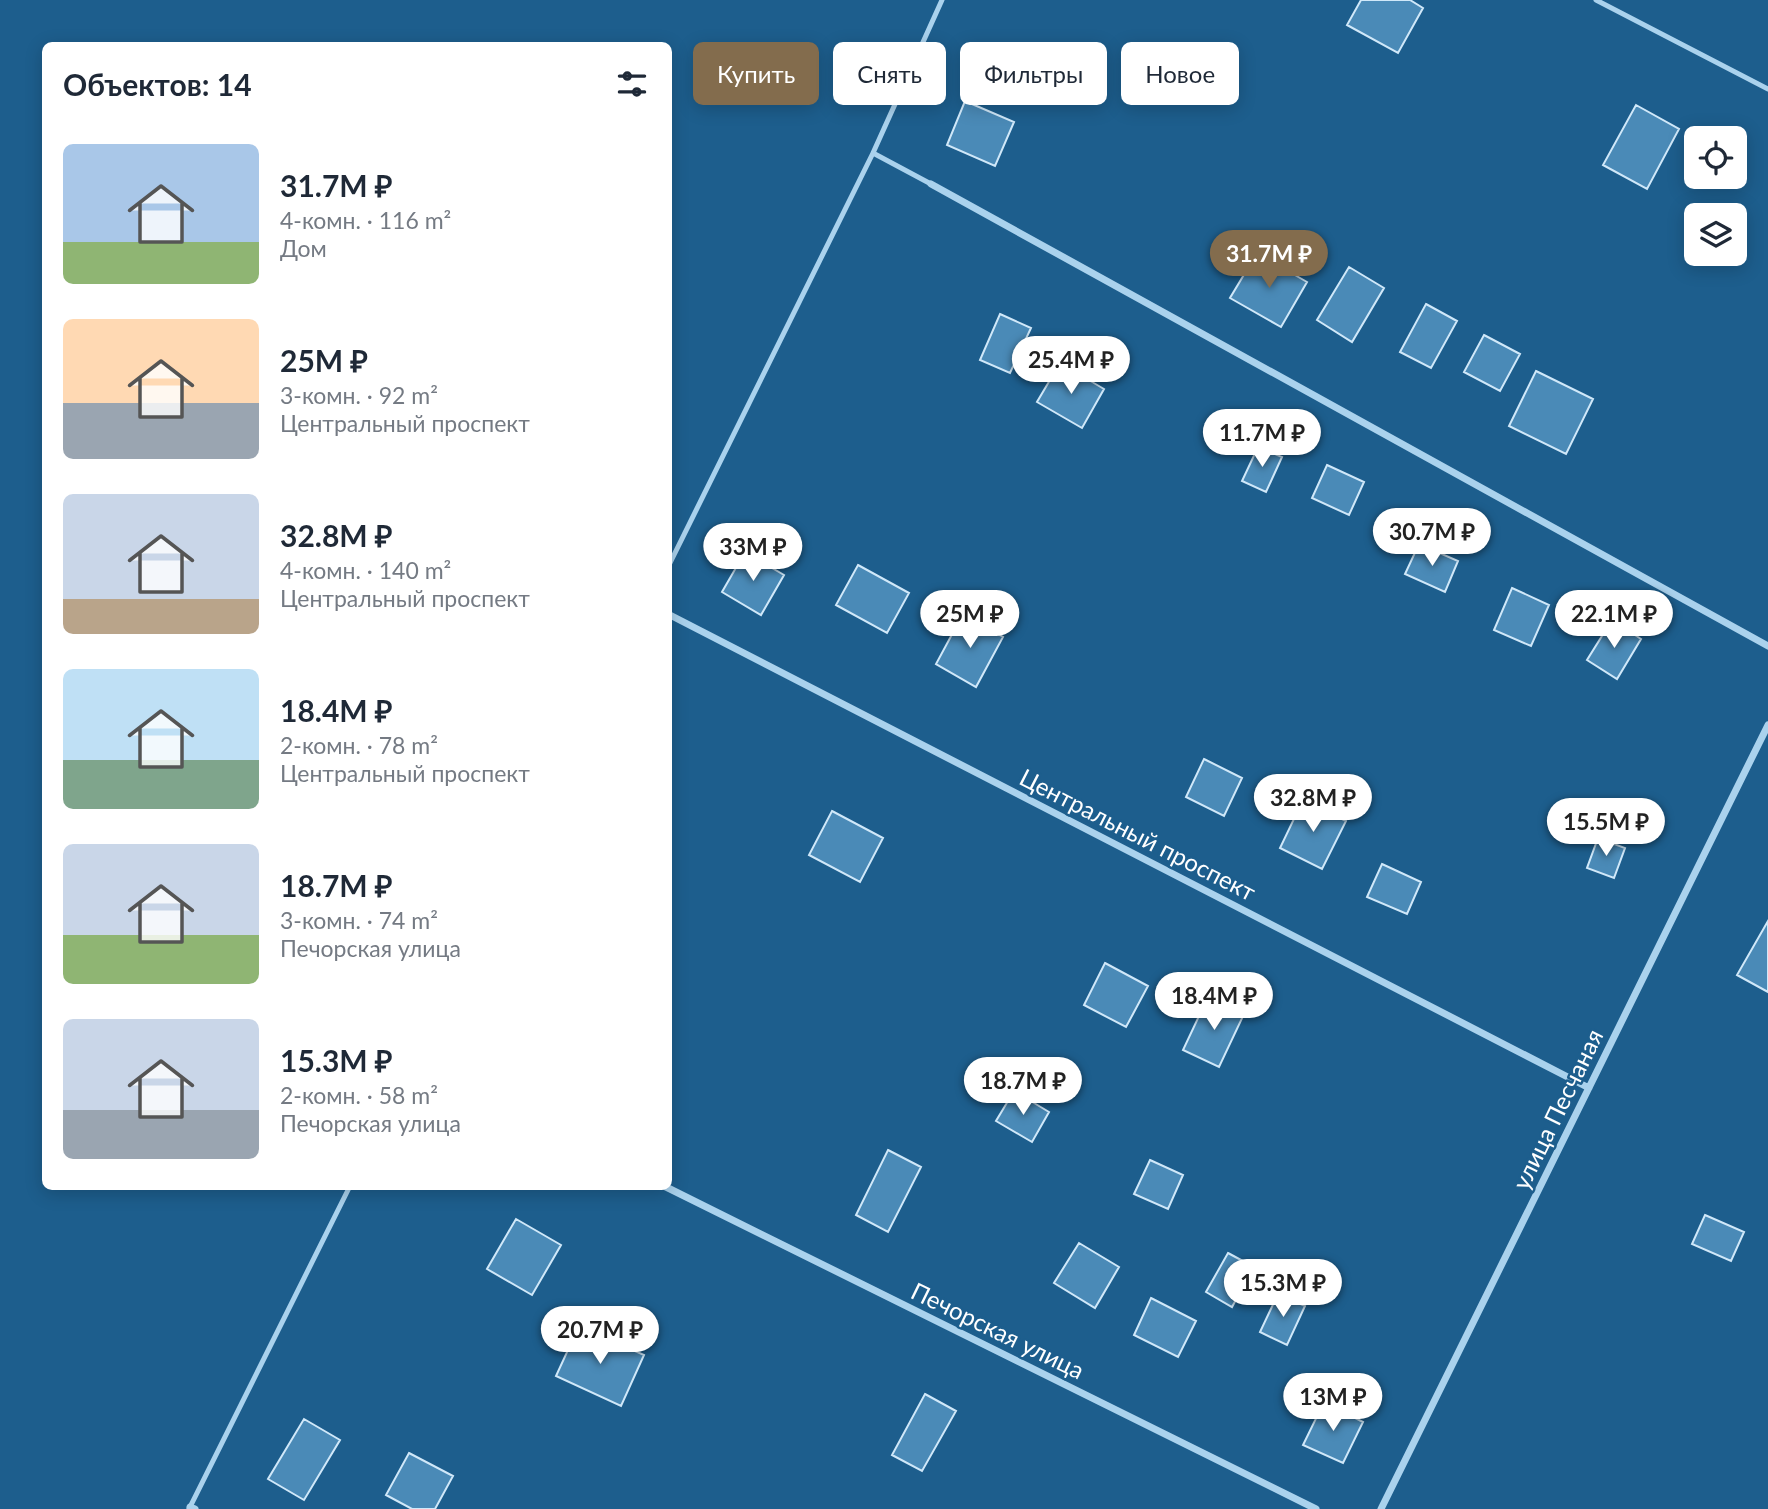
<!DOCTYPE html>
<html lang="ru">
<head>
<meta charset="utf-8">
<style>
  body { margin:0; font-family:Lato,sans-serif; background:#f2f2f3; color:#1f2937; height:100vh; display:flex; flex-direction:column; font-size:26px; white-space:nowrap }
  * { box-sizing:border-box; margin:0 }
  p { font-size:23px; color:#747a83 }
  .icon { flex:none; width:38px; height:38px; fill:none; stroke:currentColor; stroke-width:2; stroke-linecap:round; stroke-linejoin:round }
  .map { position:relative; flex:1; overflow:hidden }
  .side { position:absolute; left:42px; top:42px; width:630px; height:1148px; display:flex; flex-direction:column; background:#fff; border-radius:10px; box-shadow:0 4px 18px #0003 }
  .side>* { flex:none }
  .top-card { position:absolute; left:693px; top:42px; width:665px; height:63px; display:flex; gap:14px }
  .fabs { position:absolute; left:1684px; top:126px; display:grid; gap:14px }
  .fabs a { display:grid; place-items:center; width:63px; height:63px; border-radius:10px; background:#fff; box-shadow:0 4px 18px #0003; font-size:35px }
  .price { position:absolute; translate:-50% -60px; padding:0 16px; border-radius:24px; background:#fff; color:#222; font-size:23px; line-height:46px; filter:drop-shadow(0 2px 4px #0008) }
  .price::after { content:''; position:absolute; left:50%; top:42px; width:21px; height:16px; margin-left:-10px; background:inherit; clip-path:polygon(0 0,100% 0,50% 100%) }
  .price.current { background:#836c4d; color:#fff }
  ul { padding:0; list-style:none }
  li { display:flex; align-items:center; gap:21px; height:175px; padding:0 21px }
  li span { display:grid; place-items:center; flex:none; width:196px; height:140px; border-radius:10px; color:#555 }
  li>.icon { margin-inline-start:auto }
  span .icon { width:84px; height:84px; fill:#fffc; stroke-width:1 }
  li b { font-size:30px }
  h2 { display:flex; justify-content:space-between; align-items:center; height:84px; padding:0 21px; font-size:30px }
  .chip { padding:0 24px; border-radius:10px; background:#fff; box-shadow:0 4px 18px #0003; font-size:24px; line-height:63px }
  .chip.current { background:#836c4d; color:#fff }
  .map>svg:first-child { display:block }
</style>
</head>
<body>
<div class="map">
<svg width="1768" height="1509" viewBox="0 0 1768 1509">
  <rect width="100%" height="100%" fill="#1d5e8d"/>
  <path fill="#4a8ab7" stroke="#d0e8f9" stroke-width="2" d="M1361 0H1410L1423 8 1398 53 1347 25Z
    M965 101 1014 122 995 166 947 145Z
    M1636 105 1679 129 1647 189 1603 165Z
    M1257 253 1307 282 1281 327 1230 298Z
    M1349 267 1384 288 1352 342 1317 320Z
    M1426 304 1457 321 1431 368 1400 352Z
    M1000 314 1031 328 1010 373 980 360Z
    M1484 335 1520 354 1500 391 1464 372Z
    M1060 363 1104 389 1082 428 1037 402Z
    M1536 371 1593 399 1566 454 1509 426Z
    M1258 447 1282 457 1266 492 1242 481Z
    M1327 465 1364 482 1349 515 1312 498Z
    M1419 544 1458 561 1445 592 1405 574Z
    M745 552 784 575 761 615 722 592Z
    M858 565 909 593 887 633 836 605Z
    M1512 588 1549 605 1531 646 1494 630Z
    M963 614 1003 637 976 687 936 664Z
    M1612 620 1641 639 1617 679 1587 660Z
    M1204 759 1242 778 1224 816 1186 797Z
    M1303 800 1346 821 1322 869 1280 848Z
    M832 811 883 838 860 882 809 855Z
    M1598 838 1625 848 1614 878 1587 868Z
    M1382 864 1421 882 1407 914 1367 897Z
    M1768 921V992L1737 975Z
    M1105 963 1148 986 1126 1027 1084 1005Z
    M1208 997 1244 1014 1219 1067 1183 1050Z
    M1014 1091 1049 1112 1032 1142 996 1121Z
    M888 1150 921 1167 888 1232 856 1215Z
    M1150 1160 1183 1175 1168 1209 1134 1194Z
    M1705 1215 1744 1232 1731 1261 1692 1244Z
    M516 1219 561 1245 532 1295 487 1269Z
    M1079 1243 1119 1267 1095 1308 1054 1283Z
    M1228 1253 1254 1267 1232 1307 1206 1292Z
    M1278 1294 1305 1306 1287 1345 1260 1332Z
    M1151 1298 1196 1321 1178 1357 1134 1335Z
    M579 1326 644 1355 621 1406 556 1376Z
    M925 1394 956 1411 922 1471 892 1455Z
    M1324 1402 1363 1422 1343 1463 1303 1445Z
    M304 1419 340 1440 304 1500 268 1479Z
    M409 1453 453 1476 435 1509H412L386 1495Z"/>
  <g fill="none" stroke-linecap="round" stroke-linejoin="round">
    <path stroke="#aad2ed" stroke-width="5" d="M1596 0 1768 89
      M931 184 873 153 942 0
      M668 567 873 153
      M189 1509 350 1186"/>
    <path stroke="#aad2ed" stroke-width="7" d="M931 184 1768 646
      M668 614 1589 1088
      M664 1186 1316 1509
      M190 1507 195 1509
      M1381 1509 1768 725"/>
  </g>
  <g text-anchor="middle" dominant-baseline="central" stroke-width="5" stroke-linejoin="round" paint-order="stroke">
    <g font-size="24" fill="#fff" stroke="#1d5e8d">
      <text transform="translate(1138 834) rotate(27)">Центральный проспект</text>
      <text transform="translate(1557 1109) rotate(-64)">улица Песчаная</text>
      <text transform="translate(998 1330) rotate(26)">Печорская улица</text>
    </g>
  </g>
</svg>
<div class="fabs">
<a><svg class="icon" aria-label="locate" viewBox="0 0 24 24"><circle cx="12" cy="12" r="6"/><path d="M12 2v4M12 18v4M2 12h4M18 12h4"/></svg></a>
<a><svg class="icon" aria-label="layers" viewBox="0 0 24 24"><path d="M12 4l9 5-9 5-9-5zM3 14l9 5 9-5"/></svg></a>
</div>
<b class="price current" style="left:1269px;top:290px">31.7M ₽</b>
<b class="price" style="left:1071px;top:396px">25.4M ₽</b>
<b class="price" style="left:1262px;top:469px">11.7M ₽</b>
<b class="price" style="left:1432px;top:568px">30.7M ₽</b>
<b class="price" style="left:753px;top:583px">33M ₽</b>
<b class="price" style="left:970px;top:650px">25M ₽</b>
<b class="price" style="left:1614px;top:650px">22.1M ₽</b>
<b class="price" style="left:1313px;top:834px">32.8M ₽</b>
<b class="price" style="left:1606px;top:858px">15.5M ₽</b>
<b class="price" style="left:1214px;top:1032px">18.4M ₽</b>
<b class="price" style="left:1023px;top:1117px">18.7M ₽</b>
<b class="price" style="left:1283px;top:1319px">15.3M ₽</b>
<b class="price" style="left:600px;top:1366px">20.7M ₽</b>
<b class="price" style="left:1333px;top:1433px">13M ₽</b>
<div class="top-card">
<a class="chip current">Купить</a>
<a class="chip">Снять</a>
<a class="chip">Фильтры</a>
<a class="chip">Новое</a>
</div>
<section class="side">
<h2>Объектов: 14<svg class="icon" aria-label="filters" viewBox="0 0 24 24"><path d="M4 7h16M4 17h16"/><circle cx="9" cy="7" r="2"/><circle cx="15" cy="17" r="2"/></svg></h2>
<ul>
<li><span style="background:linear-gradient(#a9c7e8 70%,#8fb573 0)"><svg class="icon" aria-label="home" viewBox="0 0 24 24"><path d="M3 11l9-7 9 7M6 9v11h12V9"/></svg></span><div><b>31.7M ₽</b><p>4-комн. · 116 m²</p><p>Дом</p></div></li>
<li><span style="background:linear-gradient(#ffd9b3 60%,#9aa5b1 0)"><svg class="icon" aria-label="home" viewBox="0 0 24 24"><path d="M3 11l9-7 9 7M6 9v11h12V9"/></svg></span><div><b>25M ₽</b><p>3-комн. · 92 m²</p><p>Центральный проспект</p></div></li>
<li><span style="background:linear-gradient(#c9d6e8 75%,#b9a48a 0)"><svg class="icon" aria-label="home" viewBox="0 0 24 24"><path d="M3 11l9-7 9 7M6 9v11h12V9"/></svg></span><div><b>32.8M ₽</b><p>4-комн. · 140 m²</p><p>Центральный проспект</p></div></li>
<li><span style="background:linear-gradient(#bfe0f5 65%,#7fa58c 0)"><svg class="icon" aria-label="home" viewBox="0 0 24 24"><path d="M3 11l9-7 9 7M6 9v11h12V9"/></svg></span><div><b>18.4M ₽</b><p>2-комн. · 78 m²</p><p>Центральный проспект</p></div></li>
<li><span style="background:linear-gradient(#c9d6e8 65%,#8fb573 0)"><svg class="icon" aria-label="home" viewBox="0 0 24 24"><path d="M3 11l9-7 9 7M6 9v11h12V9"/></svg></span><div><b>18.7M ₽</b><p>3-комн. · 74 m²</p><p>Печорская улица</p></div></li>
<li><span style="background:linear-gradient(#c9d6e8 65%,#9aa5b1 0)"><svg class="icon" aria-label="home" viewBox="0 0 24 24"><path d="M3 11l9-7 9 7M6 9v11h12V9"/></svg></span><div><b>15.3M ₽</b><p>2-комн. · 58 m²</p><p>Печорская улица</p></div></li>
</ul>
</section>
</div>
</body>
</html>
